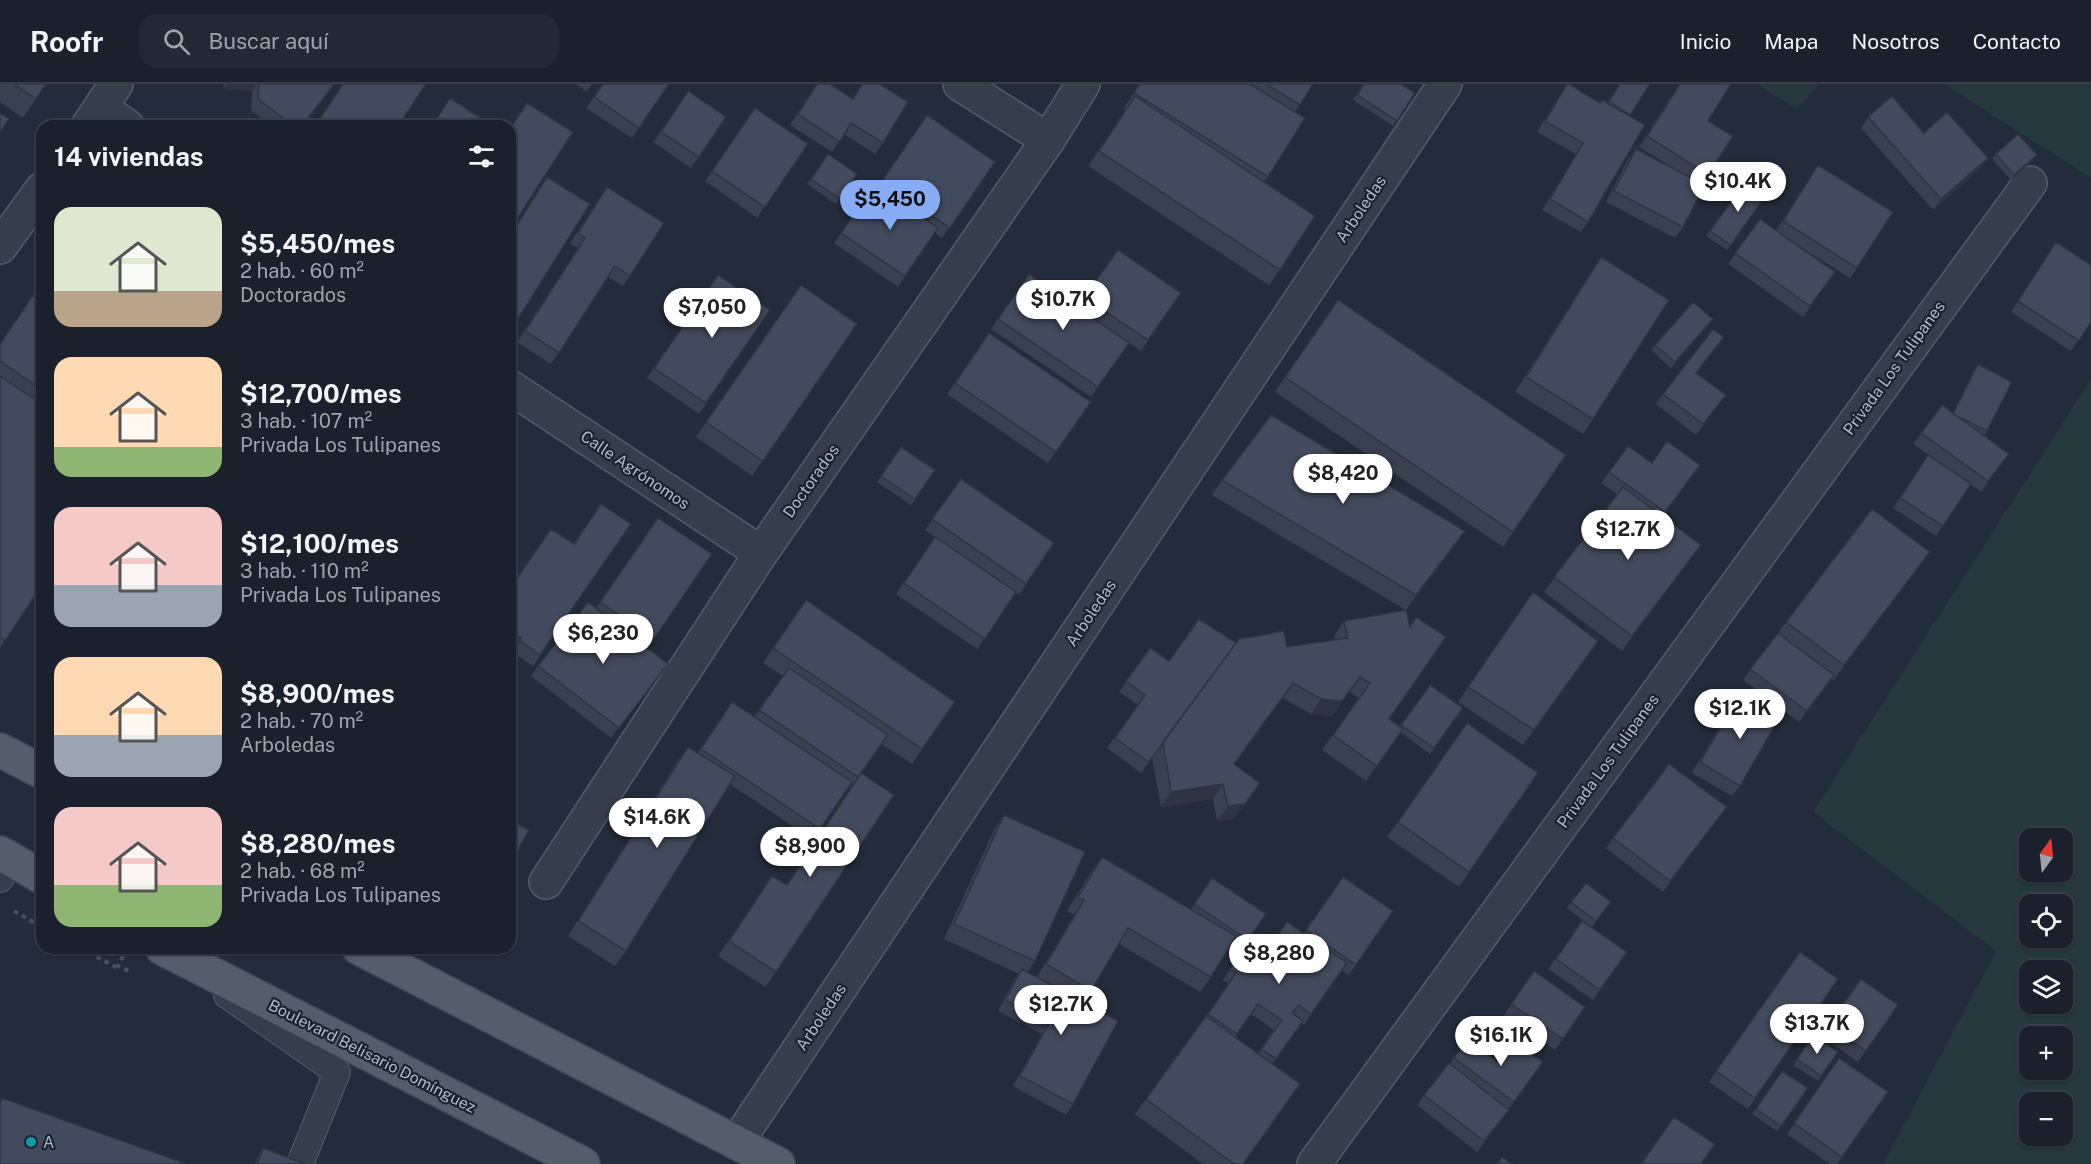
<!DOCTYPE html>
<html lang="es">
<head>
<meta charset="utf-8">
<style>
  body { margin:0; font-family:"Public Sans",sans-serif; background:#232934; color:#f1f3f6; height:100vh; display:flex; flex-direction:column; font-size:22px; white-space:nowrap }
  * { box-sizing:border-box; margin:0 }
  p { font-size:20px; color:#9fa3a9 }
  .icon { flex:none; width:33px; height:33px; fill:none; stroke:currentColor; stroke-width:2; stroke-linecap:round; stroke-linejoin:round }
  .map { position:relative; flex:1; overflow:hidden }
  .panel { position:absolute; left:36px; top:36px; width:480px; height:834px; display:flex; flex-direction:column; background:#1a212c; border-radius:18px; box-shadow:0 2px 4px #0004,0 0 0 2px #383e48 }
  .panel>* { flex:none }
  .needle { width:39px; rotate:15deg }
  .controls { position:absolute; left:2019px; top:744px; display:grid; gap:12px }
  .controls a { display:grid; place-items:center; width:54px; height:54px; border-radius:12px; background:#1a212c; box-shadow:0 2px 4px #0004,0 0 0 2px #383e48; font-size:30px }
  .price { position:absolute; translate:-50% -51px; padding:0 14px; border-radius:21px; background:#fff; color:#222; font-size:20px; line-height:39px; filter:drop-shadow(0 2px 3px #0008) }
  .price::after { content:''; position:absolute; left:50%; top:36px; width:18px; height:14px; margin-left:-9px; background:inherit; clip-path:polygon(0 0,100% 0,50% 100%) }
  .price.active { background:#88abf6; color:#111 }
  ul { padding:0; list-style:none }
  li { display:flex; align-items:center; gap:18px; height:150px; padding:0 18px }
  li span { display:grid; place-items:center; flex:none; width:168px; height:120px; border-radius:18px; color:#555 }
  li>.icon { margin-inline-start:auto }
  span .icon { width:72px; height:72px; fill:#fffc; stroke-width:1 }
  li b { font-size:26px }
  h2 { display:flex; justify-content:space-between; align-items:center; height:72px; padding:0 18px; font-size:26px }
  header { display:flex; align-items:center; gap:36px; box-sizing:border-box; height:84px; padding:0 30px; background:#1a212c; border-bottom:2px solid #383e48 }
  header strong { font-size:28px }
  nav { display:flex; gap:33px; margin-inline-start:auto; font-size:21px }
  .search { width:420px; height:54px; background:#232934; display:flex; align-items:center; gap:15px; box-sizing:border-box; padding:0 21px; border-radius:18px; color:#9fa3a9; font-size:22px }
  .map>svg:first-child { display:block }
</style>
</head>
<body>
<header>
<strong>Roofr</strong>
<div class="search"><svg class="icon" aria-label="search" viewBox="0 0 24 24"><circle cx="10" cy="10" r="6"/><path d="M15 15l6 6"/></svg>Buscar aquí</div>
<nav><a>Inicio</a><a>Mapa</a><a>Nosotros</a><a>Contacto</a></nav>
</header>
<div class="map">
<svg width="2091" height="1080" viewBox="0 0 2091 1080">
  <rect width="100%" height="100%" fill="#232c3b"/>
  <path fill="#25383c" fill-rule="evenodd" d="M1757 0H1819L1797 25Z
    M1944 0H2091V94Z
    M2091 295V1080H1883L1996 867 1813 728ZM2030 754H2062V788H2030ZM2030 820H2062V854H2030ZM2030 886H2062V920H2030ZM2030 952H2062V986H2030ZM2030 1018H2062V1052H2030Z"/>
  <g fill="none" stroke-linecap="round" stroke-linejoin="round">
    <defs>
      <path id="service" d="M0 795 10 775
        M227 911 337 988 300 1080"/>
      <path id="minor" d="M960 0 1048 56
        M101 24 127 42
        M88 42 116 0
        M0 163 42 105
        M510 303 761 469
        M546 798 761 469 1048 56 1083 0
        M737 1058 1445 0
        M1314 1080 2030 99"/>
      <path id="primary" d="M0 666 42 688
        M0 769 42 793
        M162 864 583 1080
        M359 864 778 1080"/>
    </defs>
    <use href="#service" stroke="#555c69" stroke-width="28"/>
    <use href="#minor" stroke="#555c69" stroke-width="36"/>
    <use href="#primary" stroke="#404754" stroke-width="36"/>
    <path stroke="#435559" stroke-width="4" stroke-dasharray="4.5 4.5" stroke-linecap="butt" d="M14 827 42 843
      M81 864 119 885
      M123 872 118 882 129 887"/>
    <use href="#service" stroke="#373e4b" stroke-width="26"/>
    <use href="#minor" stroke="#373e4b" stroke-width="33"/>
    <use href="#primary" stroke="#555d6b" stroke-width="33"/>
  </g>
  <path fill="#394050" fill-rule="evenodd" d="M0 0H46L23 34 0 18Z
    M224 0H334L303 42H273L251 26 252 7 223 5Z
    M576 0H592L587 8Z
    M603 0 639 44 632 54 586 24Z
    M816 0 883 59 875 70 844 50 832 68 790 41Z
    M1139 0H1313L1295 28 1305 34 1264 98 1280 186 1269 201 1088 82 1126 25 1124 24Z
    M1363 0 1415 9 1393 42 1353 16Z
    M1567 0 1600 19H1607L1620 0H1650L1629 32 1588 138 1581 148 1542 126 1576 70 1537 48Z
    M1679 0H1731L1708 37V91L1702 100 1683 143 1675 154 1606 118 1628 75 1636 65 1673 84 1639 63Z
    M688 7 726 33 691 84 653 58Z
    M755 24 808 60 757 134 705 97Z
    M927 31 995 78 942 154 935 149 898 203 834 159 875 101 878 103Z
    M1868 33 1924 49 1988 74 1981 84 1933 126 1861 44Z
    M828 70 857 90 836 120 807 100Z
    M1996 70 2033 76 2011 96 1992 75Z
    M1818 81 1857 184 1850 194 1802 164 1835 188 1803 233 1728 180 1760 135 1776 146Z
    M547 93 516 238 510 246V151Z
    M1746 97 1766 111 1727 166 1706 152Z
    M607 103 630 192 623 202 608 193 551 280 517 258 578 164 570 159Z
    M1118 166 1181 209 1141 267 1126 257 1129 259 1091 313 991 245 1029 190 1077 223Z
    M2049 169 2091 238 2071 267 2011 228Z
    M1601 173 1593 335 1583 350 1515 308 1591 188Z
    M718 191 770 226 699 330 647 294Z
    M42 198V501L0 564V260Z
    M801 201 857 240 752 392 696 353Z
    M1338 216 1566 371 1503 463 1275 308Z
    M1709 241 1671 284 1651 266 1655 261Z
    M989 249 1091 318 1048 379 947 310Z
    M1724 253 1697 289 1726 311 1696 351 1656 320 1663 310Z
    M1978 280 1987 347 1984 352 2001 381 1981 408 1970 400 1936 452 1893 424 1928 371 1952 387 1913 360 1942 321 1953 329 1974 286Z
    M1628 362 1652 379 1700 381 1662 432 1690 476 1622 567 1544 508 1617 410 1601 399Z
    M901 363 935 386 911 421 877 398Z
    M961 395 1054 459 1019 511 1016 509 977 565 896 510 935 453 925 446Z
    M1222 396 1454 462 1406 526 1212 411Z
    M658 434 712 470 648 564 661 590 611 654 531 592 538 582 596 525Z
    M631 440 533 582 512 568 574 460Z
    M1930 468 1834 596 1832 595 1799 638 1743 596 1786 538Z
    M1533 508 1588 572 1523 661 1458 618Z
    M806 516 955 618 912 680 881 660 850 704 849 703 813 756 730 700 626 867 615 882 568 852 677 678 688 663 697 669 732 618 754 633 783 592 763 579Z
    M1344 537 1389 635 1400 643 1430 601 1463 624 1430 670 1400 648 1366 697 1322 666 1359 614 1349 608 1332 632 1311 630 1283 614 1234 680V735L1217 737 1213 715 1161 723 1152 674 1141 689 1107 664 1138 621 1119 608 1150 564 1169 577 1236 559 1287 563 1335 556 1334 552Z
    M1740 610V702L1732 712 1692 689 1733 620Z
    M1467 639 1538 689 1459 803 1387 753Z
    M861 689 776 888 765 903 718 872 772 792 786 801Z
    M1004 731 1035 877 1028 888 1037 893 1074 831 1067 827 1091 788 1102 773 1191 825 1212 794 1266 830 1244 861 1234 855 1211 893 1200 908 1119 860 1091 907 1083 918 1073 1020 1066 1031 1013 1002 1042 950 998 927 1014 896 1019 890 944 855 994 746Z
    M1719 733 1663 808 1606 764 1613 754Z
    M1343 793 1393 827 1349 891 1342 887 1304 941 1302 939 1272 980 1243 1080H1203L1135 1030 1206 933 1229 900 1223 896 1244 865 1261 876 1304 849ZM1251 930 1274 946 1258 970 1235 953Z
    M1586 799 1611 818 1592 843 1567 824Z
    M1582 837 1627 868 1593 916 1548 885Z
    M1800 868 1838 895 1748 1025 1709 998Z
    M1534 887 1585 923 1555 966 1504 931Z
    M1861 895 1898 921 1858 978 1821 952Z
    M1813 951 1838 968 1818 997 1793 981Z
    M1467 955 1497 977 1543 978 1501 1036 1477 1068 1417 1021 1424 1011 1450 980Z
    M1839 974 1888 1008 1837 1080H1830L1787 1050Z
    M1782 987 1808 1004 1777 1047 1752 1030Z
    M263 1064 305 1080H255L259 1070Z"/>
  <path fill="#2e3441" d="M227 0H257L252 7 223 5Z
    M2037 71 2033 76 2011 96 2014 91Z
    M1988 74 1981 84 1933 126 1941 115Z
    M1713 235 1709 241 1671 284 1675 278Z
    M1465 447 1454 462 1406 526 1416 511Z
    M1701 461 1690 476 1622 567 1632 552Z
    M1930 468 1919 483 1834 596 1844 581Z
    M1360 593 1332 632 1311 630 1321 615Z
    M1260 699 1234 735 1217 737 1228 722Z
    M1223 700 1213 715 1161 723 1171 708Z"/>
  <path fill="#424b5d" stroke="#2e3441" stroke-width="1.5" d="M14 0H46L36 15Z
    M259 0H334L302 42H294L258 15Z
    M343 0H426L398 42H315Z
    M603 0H669L639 44 594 13Z
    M817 0H830L853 15 862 0H880L908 18 883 59 851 39 840 58 798 30Z
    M1140 0H1250L1305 34 1268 93 1134 9Z
    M1266 0H1313L1300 21Z
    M1364 0H1401L1415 9 1397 37 1357 11Z
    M1567 0H1569L1600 19 1602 16 1645 41 1588 138 1550 115 1583 59 1545 37Z
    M1620 0H1650L1630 31 1609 17Z
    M1680 0H1731L1708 37 1733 52 1708 91 1647 52Z
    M688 7 726 33 699 73 661 48Z
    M1135 12 1315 132 1280 186 1099 67Z
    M1892 12 1924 49 1947 28 1988 74 1941 115 1868 33Z
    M450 14 493 42H432Z
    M527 19 573 48 510 146V45Z
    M755 24 808 60 765 123 712 87Z
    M0 29 9 35 0 48Z
    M927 31 995 78 950 144 882 97Z
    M2018 50 2037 71 2014 91 1996 70Z
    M1636 65 1705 101 1683 143 1614 107Z
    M828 70 857 90 840 115 811 95Z
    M1818 81 1893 128 1857 184 1783 137Z
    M547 93 590 120 516 238 510 235V152Z
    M1746 97 1766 111 1731 161 1710 147Z
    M875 101 938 144 905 192 841 149Z
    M607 103 664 139 630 192 615 182 559 269 525 247 585 154 578 149Z
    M1760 135 1835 188 1810 222 1735 169Z
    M2056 158 2091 181V238L2079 257 2018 217Z
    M1118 166 1181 209 1148 256 1084 213Z
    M1601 173 1669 216 1593 335 1526 293Z
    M1029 190 1129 259 1098 303 998 235Z
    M718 191 770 226 706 319 654 284Z
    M42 198V306L0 277V260Z
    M801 201 857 240 763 377 706 338Z
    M1338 216 1566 371 1513 448 1285 293Z
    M1693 218 1713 235 1675 278 1655 261Z
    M1713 245 1724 253 1696 289 1726 311 1703 340 1663 310Z
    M989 249 1091 318 1056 368 955 299Z
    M1978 280 2012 298 1987 347 1953 330Z
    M0 292 42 320V501L5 557 0 553Z
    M1942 321 2009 370 1988 397 1921 349Z
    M1271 331 1465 447 1416 511 1222 396Z
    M510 348 515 352 510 359Z
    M1667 357 1700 381 1665 428 1609 388 1628 362 1652 379Z
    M901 363 935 386 915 415 881 392Z
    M1928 371 1971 400 1943 442 1900 414Z
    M961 395 1054 459 1026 500 932 435Z
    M1623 403 1701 461 1632 552 1554 493Z
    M601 420 631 440 540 571 519 556 521 554 510 547V504L551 445 574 460Z
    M1872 425 1930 468 1844 581 1786 538Z
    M658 434 712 470 654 555 600 518Z
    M935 453 1016 508 985 555 904 499Z
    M1533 508 1598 557 1534 646 1468 603Z
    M806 516 955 618 922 665 773 564Z
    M588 518 668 580 619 644 538 582Z
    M1406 526 1410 543 1416 533 1446 553 1389 635 1403 645 1377 682 1333 651 1370 599 1360 593 1342 617 1321 615 1293 599 1234 680 1260 699 1245 720 1228 722 1223 700 1171 708 1163 658 1239 555 1284 547 1287 563 1348 554 1344 537Z
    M1199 535 1236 559 1149 678 1115 654 1145 611 1126 597 1150 564 1169 577Z
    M510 547 521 554 510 571Z
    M1778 549 1834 591 1807 627 1750 585Z
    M789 584 888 651 858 693 759 626Z
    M1430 601 1463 624 1434 664 1401 641Z
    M1740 610 1780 633 1740 702 1700 678Z
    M732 618 852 698 820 745 701 665Z
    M1467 639 1538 689 1469 788 1398 738Z
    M688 663 735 692 626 867 578 837Z
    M1669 680 1727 723 1670 797 1613 754Z
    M861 689 894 711 776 888 729 857 772 792 787 801Z
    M1004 731 1085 768 1035 877 954 840Z
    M510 736 529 746 510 780Z
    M1102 773 1236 852 1211 893 1128 844 1091 907 1046 880 1084 816 1078 813Z
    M1343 793 1393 827 1356 881 1306 846Z
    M1212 794 1266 830 1248 856 1194 820Z
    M1586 799 1611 818 1596 837 1571 818Z
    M1582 837 1627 868 1600 906 1556 875Z
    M1287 838 1347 879 1311 930 1299 921 1292 929 1303 937 1276 975 1261 965 1282 936 1258 920 1237 950 1208 930 1236 889 1230 885 1244 865 1261 876Z
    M1800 868 1838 895 1755 1014 1716 987Z
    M1022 885 1118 937 1073 1020 1020 992 1049 939 1005 916Z
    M1534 887 1585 923 1563 955 1511 920Z
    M1861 895 1898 921 1866 967 1828 941Z
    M1206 932 1300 1000 1243 1080H1234L1146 1015Z
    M1813 951 1838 968 1821 992 1797 975Z
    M1467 955 1497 977 1512 956 1543 978 1514 1018 1454 974Z
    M1839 974 1888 1008 1842 1073 1794 1039Z
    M1449 979 1509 1026 1484 1057 1424 1011Z
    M1782 987 1808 1004 1781 1042 1756 1025Z
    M2 1014 187 1080H0V1020Z
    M1674 1033 1715 1060 1701 1080H1641Z
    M263 1064 305 1080H257Z
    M1502 1073 1512 1080H1497Z"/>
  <circle fill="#0f9aa8" stroke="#1c2330" stroke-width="2" cx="31" cy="1058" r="6"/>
  <g text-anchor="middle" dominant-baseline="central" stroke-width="4.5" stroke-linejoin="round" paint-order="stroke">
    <g font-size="16" fill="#b2b9c7" stroke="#1c2330">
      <text transform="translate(1361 125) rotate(-56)">Arboledas</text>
      <text transform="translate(1894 284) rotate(-54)">Privada Los Tulipanes</text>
      <text transform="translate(635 386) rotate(34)">Calle Agrónomos</text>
      <text transform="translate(811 397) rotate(-55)">Doctorados</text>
      <text transform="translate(1091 529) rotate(-56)">Arboledas</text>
      <text transform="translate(1608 677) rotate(-54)">Privada Los Tulipanes</text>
      <text transform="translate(821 933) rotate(-56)">Arboledas</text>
      <text transform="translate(372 972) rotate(27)">Boulevard Belisario Domínguez</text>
    </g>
    <g font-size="16" fill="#b2b9c7" stroke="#1c2330" text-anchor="start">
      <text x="43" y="1058">A</text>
    </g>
  </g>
</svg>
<div class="controls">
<a><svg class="needle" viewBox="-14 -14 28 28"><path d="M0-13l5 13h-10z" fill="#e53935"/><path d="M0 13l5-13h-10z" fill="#9fa3a9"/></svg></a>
<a><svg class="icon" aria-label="locate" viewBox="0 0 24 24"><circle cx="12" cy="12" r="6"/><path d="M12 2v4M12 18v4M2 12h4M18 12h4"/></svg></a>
<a><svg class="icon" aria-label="layers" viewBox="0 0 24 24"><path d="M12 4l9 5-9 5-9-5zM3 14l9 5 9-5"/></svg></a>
<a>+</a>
<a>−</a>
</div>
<b class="price" style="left:1738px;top:129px">$10.4K</b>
<b class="price active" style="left:890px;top:147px">$5,450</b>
<b class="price" style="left:1063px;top:247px">$10.7K</b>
<b class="price" style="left:712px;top:255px">$7,050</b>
<b class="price" style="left:1343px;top:421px">$8,420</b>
<b class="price" style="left:1628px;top:477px">$12.7K</b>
<b class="price" style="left:603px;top:581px">$6,230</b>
<b class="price" style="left:1740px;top:656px">$12.1K</b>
<b class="price" style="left:657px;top:765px">$14.6K</b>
<b class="price" style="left:810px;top:794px">$8,900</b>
<b class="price" style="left:1279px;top:901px">$8,280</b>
<b class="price" style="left:1061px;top:952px">$12.7K</b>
<b class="price" style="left:1817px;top:971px">$13.7K</b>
<b class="price" style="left:1501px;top:983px">$16.1K</b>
<section class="panel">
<h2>14 viviendas<svg class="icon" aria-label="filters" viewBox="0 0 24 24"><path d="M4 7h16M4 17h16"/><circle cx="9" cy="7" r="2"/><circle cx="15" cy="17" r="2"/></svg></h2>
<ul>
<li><span style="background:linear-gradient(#dfe7d0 70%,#b9a48a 0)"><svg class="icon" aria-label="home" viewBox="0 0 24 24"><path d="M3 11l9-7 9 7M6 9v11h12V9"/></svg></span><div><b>$5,450/mes</b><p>2 hab. · 60 m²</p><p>Doctorados</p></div></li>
<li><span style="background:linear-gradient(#ffd9b3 75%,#8fb573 0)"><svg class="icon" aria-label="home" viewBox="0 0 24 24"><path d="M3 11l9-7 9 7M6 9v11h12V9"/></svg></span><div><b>$12,700/mes</b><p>3 hab. · 107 m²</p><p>Privada Los Tulipanes</p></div></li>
<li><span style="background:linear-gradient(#f6c9c9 65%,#9aa5b1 0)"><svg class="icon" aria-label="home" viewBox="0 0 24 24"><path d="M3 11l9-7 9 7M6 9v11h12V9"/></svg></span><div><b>$12,100/mes</b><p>3 hab. · 110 m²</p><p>Privada Los Tulipanes</p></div></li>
<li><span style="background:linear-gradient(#ffd9b3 65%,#9aa5b1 0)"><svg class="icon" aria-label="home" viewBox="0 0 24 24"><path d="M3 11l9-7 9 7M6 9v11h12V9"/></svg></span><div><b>$8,900/mes</b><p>2 hab. · 70 m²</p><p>Arboledas</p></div></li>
<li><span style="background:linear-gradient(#f6c9c9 65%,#8fb573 0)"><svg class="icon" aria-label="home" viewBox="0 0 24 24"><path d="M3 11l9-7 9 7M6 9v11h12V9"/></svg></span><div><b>$8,280/mes</b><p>2 hab. · 68 m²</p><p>Privada Los Tulipanes</p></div></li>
</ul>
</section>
</div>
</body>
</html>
